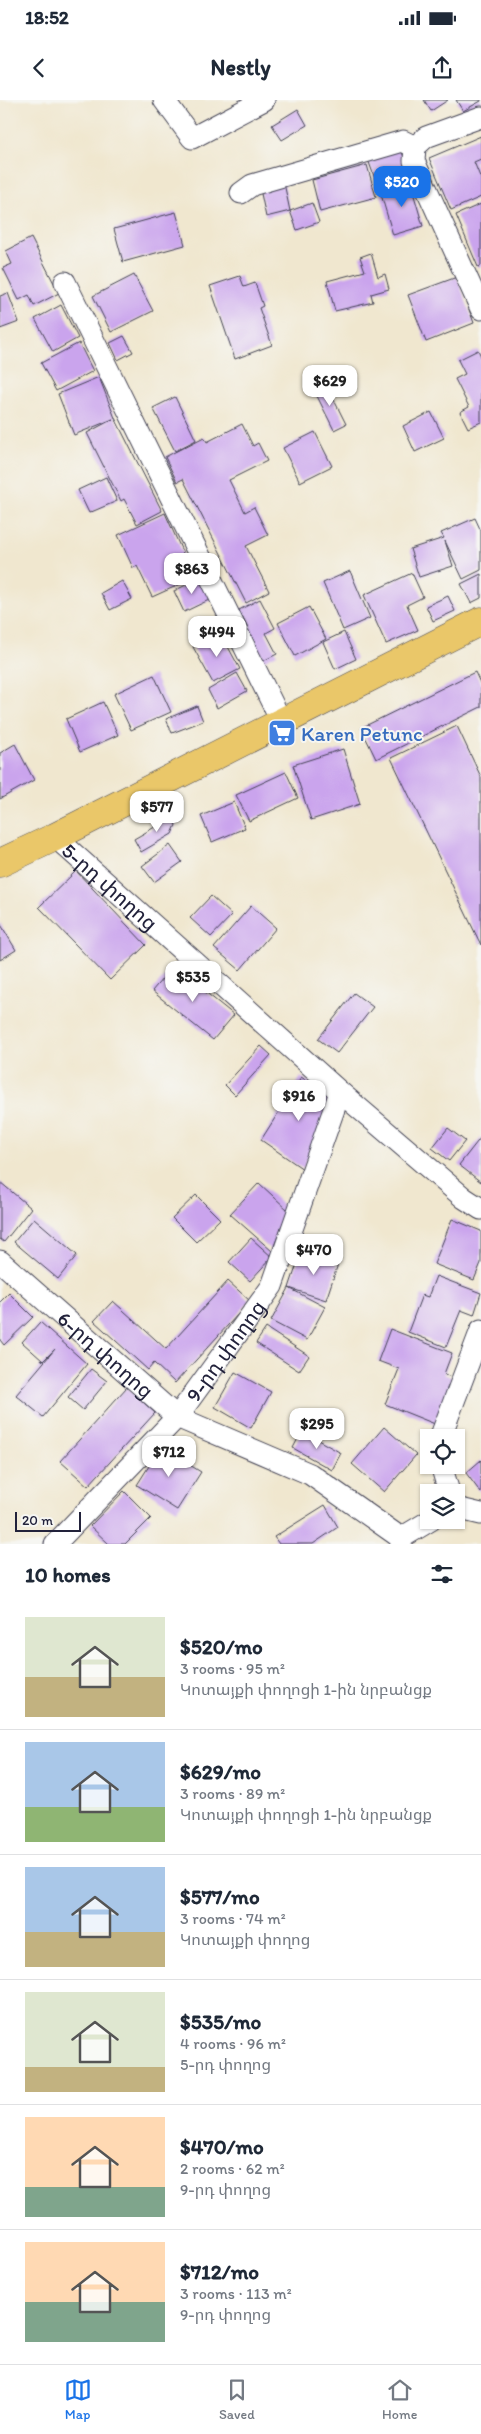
<!DOCTYPE html>
<html lang="en">
<head>
<meta charset="utf-8">
<style>
  body { margin:0; font-family:Itim,"Noto Sans Armenian",sans-serif; background:#f2f2f3; color:#1f2937; height:100vh; display:flex; flex-direction:column; font-size:19px; white-space:nowrap }
  * { box-sizing:border-box; margin:0 }
  p { font-size:16px; color:#747a83 }
  .icon { flex:none; width:28px; height:28px; fill:none; stroke:currentColor; stroke-width:2; stroke-linecap:round; stroke-linejoin:round }
  .map { position:relative; height:1444px; overflow:hidden }
  .sheet { display:flex; flex-direction:column; background:#fff; flex:1 }
  .sheet>* { flex:none }
  .buttons { position:absolute; left:420px; top:1329px; display:grid; gap:10px }
  .buttons a { display:grid; place-items:center; width:45px; height:45px; border-radius:0px; background:#fff; box-shadow:0 1px 4px #0004; font-size:25px }
  .scale { position:absolute; left:15px; bottom:12px; width:66px; box-sizing:border-box; padding-left:5px; border:2px solid #22223b; border-top:0; font-size:14px; line-height:18px; white-space:nowrap; color:#22223b; -webkit-text-stroke:4px #f6f6f2; paint-order:stroke }
  .price { position:absolute; translate:-50% -42px; padding:0 11px; border-radius:10px; background:#fff; color:#222; font-size:16px; line-height:32px; filter:drop-shadow(0 1px 2px #0008) }
  .price::after { content:''; position:absolute; left:50%; top:30px; width:15px; height:11px; margin-left:-8px; background:inherit; clip-path:polygon(0 0,100% 0,50% 100%) }
  .price.selected { background:#1a73e8; color:#fff }
  ul { padding:0; list-style:none }
  li { display:flex; align-items:center; gap:15px; height:125px; padding:0 25px }
  li+li { border-top:1px solid #e0e1e3 }
  li span { display:grid; place-items:center; flex:none; width:140px; height:100px; border-radius:0px; color:#555 }
  li>.icon { margin-inline-start:auto }
  span .icon { width:60px; height:60px; fill:#fffc; stroke-width:1 }
  li b { font-size:21px }
  h2 { display:flex; justify-content:space-between; align-items:center; height:60px; padding:0 25px; font-size:21px }
  .status { display:flex; justify-content:space-between; align-items:center; height:35px; padding:0 25px; background:#fff; direction:ltr }
  .status svg { height:14px; fill:currentColor }
  header { display:flex; justify-content:space-between; align-items:center; height:65px; padding:0 25px; background:#fff; font-size:22px; font-weight:700 }
  .tab-bar { display:flex; justify-content:space-around; align-items:center; height:70px; border-top:1px solid #e0e1e3; background:#fff; font-size:14px; color:#747a83 }
  .tab-bar a { display:grid; justify-items:center; gap:2px }
  .tab-bar .selected { color:#1a73e8 }
  .map>svg:first-child { display:block }
</style>
</head>
<body>
<div class="status"><b>18:52</b><svg viewBox="0 0 49 12"><path d="M0 12V9h3v3zM5 12V6h3v6zM10 12V3h3v9zM15 12V0h3v12zM26 1h20v11H26zM47 4h2v5h-2z"/></svg></div>
<header><svg class="icon" aria-label="back" viewBox="0 0 24 24"><path d="M15 5l-7 7 7 7"/></svg>Nestly<svg class="icon" aria-label="share" viewBox="0 0 24 24"><path d="M12 15V3M7 8l5-5 5 5M5 13v7h14v-7"/></svg></header>
<div class="map">
<svg width="481" height="1444" viewBox="0 0 481 1444">
  <rect width="100%" height="100%" fill="#f6f6f2"/>
  <filter id="ink" filterUnits="userSpaceOnUse"><feTurbulence type="fractalNoise" baseFrequency=".02" numOctaves="2"/><feDisplacementMap in="SourceGraphic" scale="10" xChannelSelector="R" yChannelSelector="G"/><feConvolveMatrix kernelMatrix="1 2 1 2 8 2 1 2 1" color-interpolation-filters="sRGB"/></filter>
  <filter id="wash" filterUnits="userSpaceOnUse"><feTurbulence type="fractalNoise" baseFrequency=".0096" numOctaves="4" result="noise"/><feDisplacementMap in="SourceGraphic" scale="20" xChannelSelector="R" yChannelSelector="G"/><feGaussianBlur stdDeviation="1.12" result="paint"/><feColorMatrix in="noise" values="0 0 0 0 0 0 0 0 0 0 0 0 0 0 0 0 0 1.4 0 .05"/><feComposite in="paint" operator="in"/></filter>
  <g filter="url(#wash)">
    <rect width="100%" height="100%" fill="#f0e7cf"/>
    <g id="blocks">
      <path fill="#caa4ed" d="M424 0H448L431 11Z
        M456 0H481V1L463 11Z
        M298 9 307 25 282 40 272 25Z
        M481 36V59L474 62 481 79V97L451 110 429 58Z
        M400 46 410 75 378 87 367 57Z
        M367 65 376 97 320 112 312 80Z
        M410 82 423 126 393 135 380 91Z
        M284 83 290 111 266 117 260 89Z
        M312 103 319 122 297 130 290 111Z
        M481 104V166L478 167 456 115Z
        M176 112 185 145 123 162 114 129Z
        M31 138 59 193 34 206 29 195 19 200 3 168 12 164 6 151Z
        M371 153 378 177 385 174 389 189 371 194 373 202 335 211 327 181 365 171 360 157Z
        M134 175 153 211 111 232 93 196Z
        M240 176 244 187 255 183 263 206 259 208 272 245 235 259 210 186Z
        M457 177 474 223 426 242 408 195Z
        M8 193 19 222 0 229V196Z
        M61 205 78 238 53 252 35 219Z
        M124 236 133 252 118 260 110 243Z
        M79 243 93 271 56 291 41 263Z
        M478 250 481 256V322L468 328 460 312 469 307 455 279 465 274 458 260Z
        M99 277 115 318 162 411 137 424 124 399 121 401 87 333 113 319 74 335 58 294Z
        M326 284 346 324 334 330 314 290Z
        M175 297 196 340 175 351 153 308Z
        M431 312 444 338 415 352 403 326Z
        M242 324 253 346 258 343 267 361 229 380 245 412 254 407 268 435 246 446 269 491 246 503 183 379 177 382 165 357 204 337 207 342Z
        M315 332 332 366 300 382 283 348Z
        M106 377 117 401 89 413 78 390Z
        M165 413 194 478 152 497 137 466 133 468 118 435Z
        M475 418 481 431V470L463 479 445 441 453 466 419 477 410 449 444 438 441 433Z
        M350 471 370 518 343 530 323 483Z
        M412 473 423 497 407 505 418 530 386 544 364 495Z
        M481 474V498L471 503 461 484Z
        M200 478 211 499 184 512 174 491Z
        M122 481 132 499 110 510 101 493Z
        M448 496 455 511 433 521 426 506Z
        M260 499 275 528 266 533 277 554 263 561 239 510Z
        M309 507 326 539 295 556 278 523Z
        M220 532 240 569 213 583 193 547Z
        M344 532 356 559 335 569 323 542Z
        M475 572 481 585V607L376 659 361 628Z
        M237 573 247 591 217 608 208 590Z
        M154 575 171 612 131 630 114 594Z
        M103 602 118 635 80 652 66 619Z
        M197 606 203 621 172 633 166 619Z
        M457 626 481 677V845L391 658Z
        M15 644 34 680 0 699V653Z
        M343 649 360 704 311 720 293 665Z
        M286 672 298 698 249 721 236 695Z
        M234 702 245 728 212 742 201 716Z
        M169 712 176 725 172 734 141 752 134 739 160 724 157 719Z
        M170 745 182 762 154 782 142 766Z
        M76 771 146 845 110 880 39 807Z
        M211 796 232 815 211 837 190 818Z
        M251 806 276 828 240 870 214 848Z
        M0 823 16 850 0 860Z
        M173 866 234 915 213 940 152 891Z
        M354 893 373 907 337 953 318 939Z
        M261 946 271 955 235 995 225 985Z
        M301 977 333 997 303 1069 261 1040Z
        M448 1028 465 1041 449 1061 432 1048Z
        M481 1037V1082L459 1065Z
        M0 1082 31 1108 4 1142 0 1139Z
        M259 1083 288 1110 272 1151 230 1114Z
        M196 1095 220 1119 196 1142 172 1118Z
        M34 1118 77 1155 58 1179 14 1142Z
        M452 1119 481 1131V1163L474 1180 434 1164Z
        M251 1138 272 1157 250 1181 229 1162Z
        M301 1152 338 1164 326 1200 289 1188Z
        M436 1176 481 1193 474 1215 461 1210 446 1247 408 1232 422 1195 428 1197Z
        M228 1181 250 1201 175 1283 154 1263 148 1270 94 1221 113 1201 166 1249Z
        M289 1188 325 1207 307 1240 271 1221Z
        M9 1193 33 1217 4 1245 0 1240V1202Z
        M40 1222 87 1264 43 1317 16 1295 55 1249 43 1261 22 1242Z
        M266 1228 309 1256 299 1271 256 1243Z
        M390 1229 452 1253 444 1274 453 1278 435 1324 385 1304 399 1269 378 1261Z
        M91 1269 107 1281 83 1310 68 1297Z
        M235 1272 271 1292 251 1328 215 1307Z
        M127 1287 155 1313 88 1386 60 1361Z
        M384 1327 416 1355 384 1392 352 1364Z
        M302 1331 341 1353 332 1370 293 1348Z
        M161 1347 201 1372 177 1410 137 1385Z
        M481 1360V1393L466 1373Z
        M124 1391 151 1418 125 1444H109L90 1426Z
        M325 1405 338 1427 313 1444H279L274 1437Z"/>
    </g>
  </g>
  <g filter="url(#ink)">
    <use href="#blocks" fill-opacity="0" stroke="#414051" stroke-width="1"/>
    <g fill="none" stroke-linecap="round" stroke-linejoin="round">
      <defs>
        <g id="minor">
          <path d="M164 0 192 38 264 0"/>
          <path d="M481 17 426 37 415 47 414 61 481 209"/>
          <path d="M241 93 252 85 403 41 415 47"/>
          <path d="M65 182 281 621"/>
          <path id="s1" d="M55 737 340 992 464 1098 481 1109"/>
          <path id="s2" d="M0 1161 177 1317 310 1374 401 1438"/>
          <path d="M440 1338 481 1230"/>
          <path d="M441 1365 449 1392"/>
          <path d="M456 1408 481 1414"/>
          <path id="s3" d="M55 1444 177 1317 272 1186 340 992"/>
          <path d="M401 1444V1438L431 1420"/>
        </g>
        <path id="major" d="M0 763 55 737 481 521"/>
      </defs>
      <use href="#minor" stroke="#414051" stroke-width="23"/>
      <use href="#major" stroke="#414051" stroke-width="29"/>
      <use href="#minor" stroke="#fff" stroke-width="21"/>
      <use href="#major" stroke="#eac769" stroke-width="28"/>
    </g>
  </g>
  <defs>
    <symbol id="supermarket-square" viewBox="-11 -11 22 22"><rect x="-9" y="-9" width="18" height="18" rx="4" fill="#3f7fe0" stroke="#f6f6f2"/><path d="M-6-5.5h2.5l.6 2H6L4.5 2H-2.5L-4.4-4H-6ZM-1.5 3.2a1.3 1.3 0 1 0 .1 0ZM3 3.2a1.3 1.3 0 1 0 .1 0Z" fill="#fff"/></symbol>
  </defs>
  <g fill-rule="evenodd">
    <use href="#supermarket-square" x="266" y="617" width="32" height="32"/>
  </g>
  <g text-anchor="middle" dominant-baseline="central" stroke-width="4" stroke-linejoin="round" paint-order="stroke">
    <g font-size="21" fill="#366cbe" stroke="#f6f6f2" text-anchor="start">
      <text x="301" y="633">Karen Petunc</text>
    </g>
    <g font-size="21" fill="#22223b" stroke="#f6f6f2">
      <text stroke="none"><textPath href="#s1" startOffset="74">5-րդ փողոց</textPath></text>
      <text stroke="none"><textPath href="#s3" startOffset="258">9-րդ փողոց</textPath></text>
      <text stroke="none"><textPath href="#s2" startOffset="141">6-րդ փողոց</textPath></text>
    </g>
  </g>
</svg>
<div class="buttons">
<a><svg class="icon" aria-label="locate" viewBox="0 0 24 24"><circle cx="12" cy="12" r="6"/><path d="M12 2v4M12 18v4M2 12h4M18 12h4"/></svg></a>
<a><svg class="icon" aria-label="layers" viewBox="0 0 24 24"><path d="M12 4l9 5-9 5-9-5zM3 14l9 5 9-5"/></svg></a>
</div>
<div class="scale">20 m</div>
<b class="price selected" style="left:402px;top:108px">$520</b>
<b class="price" style="left:330px;top:307px">$629</b>
<b class="price" style="left:192px;top:495px">$863</b>
<b class="price" style="left:217px;top:558px">$494</b>
<b class="price" style="left:157px;top:733px">$577</b>
<b class="price" style="left:193px;top:903px">$535</b>
<b class="price" style="left:299px;top:1022px">$916</b>
<b class="price" style="left:314px;top:1176px">$470</b>
<b class="price" style="left:317px;top:1350px">$295</b>
<b class="price" style="left:169px;top:1378px">$712</b>
</div>
<section class="sheet">
<h2>10 homes<svg class="icon" aria-label="filters" viewBox="0 0 24 24"><path d="M4 7h16M4 17h16"/><circle cx="9" cy="7" r="2"/><circle cx="15" cy="17" r="2"/></svg></h2>
<ul>
<li><span style="background:linear-gradient(#dfe7d0 60%,#c2b280 0)"><svg class="icon" aria-label="home" viewBox="0 0 24 24"><path d="M3 11l9-7 9 7M6 9v11h12V9"/></svg></span><div><b>$520/mo</b><p>3 rooms · 95 m²</p><p>Կոտայքի փողոցի 1-ին նրբանցք</p></div></li>
<li><span style="background:linear-gradient(#a9c7e8 65%,#8fb573 0)"><svg class="icon" aria-label="home" viewBox="0 0 24 24"><path d="M3 11l9-7 9 7M6 9v11h12V9"/></svg></span><div><b>$629/mo</b><p>3 rooms · 89 m²</p><p>Կոտայքի փողոցի 1-ին նրբանցք</p></div></li>
<li><span style="background:linear-gradient(#a9c7e8 65%,#c2b280 0)"><svg class="icon" aria-label="home" viewBox="0 0 24 24"><path d="M3 11l9-7 9 7M6 9v11h12V9"/></svg></span><div><b>$577/mo</b><p>3 rooms · 74 m²</p><p>Կոտայքի փողոց</p></div></li>
<li><span style="background:linear-gradient(#dfe7d0 75%,#c2b280 0)"><svg class="icon" aria-label="home" viewBox="0 0 24 24"><path d="M3 11l9-7 9 7M6 9v11h12V9"/></svg></span><div><b>$535/mo</b><p>4 rooms · 96 m²</p><p>5-րդ փողոց</p></div></li>
<li><span style="background:linear-gradient(#ffd9b3 70%,#7fa58c 0)"><svg class="icon" aria-label="home" viewBox="0 0 24 24"><path d="M3 11l9-7 9 7M6 9v11h12V9"/></svg></span><div><b>$470/mo</b><p>2 rooms · 62 m²</p><p>9-րդ փողոց</p></div></li>
<li><span style="background:linear-gradient(#ffd9b3 60%,#7fa58c 0)"><svg class="icon" aria-label="home" viewBox="0 0 24 24"><path d="M3 11l9-7 9 7M6 9v11h12V9"/></svg></span><div><b>$712/mo</b><p>3 rooms · 113 m²</p><p>9-րդ փողոց</p></div></li>
</ul>
</section>
<nav class="tab-bar">
<a class="selected"><svg class="icon" aria-label="map" viewBox="0 0 24 24"><path d="M3 6l6-2 6 2 6-2v14l-6 2-6-2-6 2zM9 4v14M15 6v14"/></svg>Map</a>
<a><svg class="icon" aria-label="saved" viewBox="0 0 24 24"><path d="M7 4h10v16l-5-4-5 4z"/></svg>Saved</a>
<a><svg class="icon" aria-label="home" viewBox="0 0 24 24"><path d="M3 11l9-7 9 7M6 9v11h12V9"/></svg>Home</a>
</nav>
</body>
</html>
